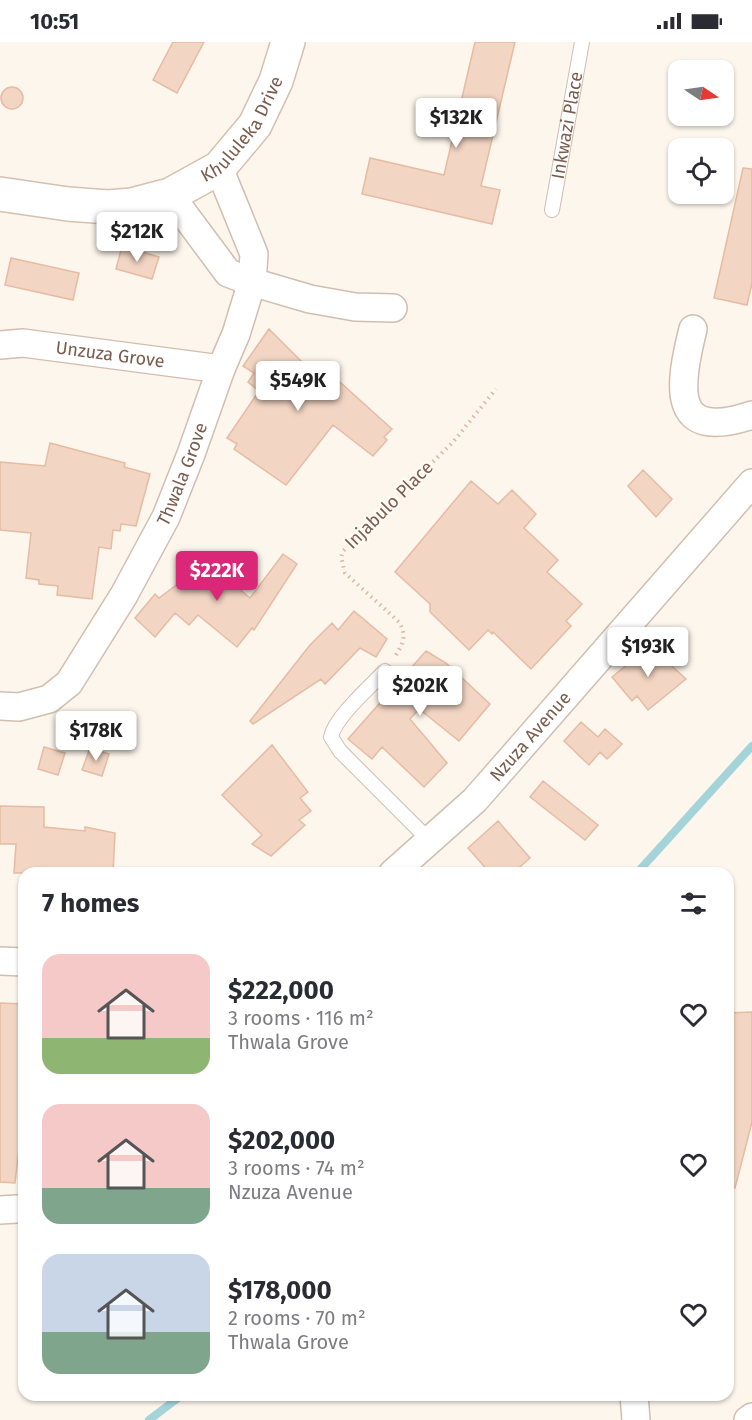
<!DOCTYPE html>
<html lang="en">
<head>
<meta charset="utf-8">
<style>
  body { margin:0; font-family:"Fira Sans",sans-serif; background:#f7f7f7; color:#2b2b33; height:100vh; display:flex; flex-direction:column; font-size:22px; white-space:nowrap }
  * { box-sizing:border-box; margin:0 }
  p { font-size:20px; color:#7c7c81 }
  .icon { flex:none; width:33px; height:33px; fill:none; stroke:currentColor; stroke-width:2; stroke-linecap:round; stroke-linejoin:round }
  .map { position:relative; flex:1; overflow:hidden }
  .details { position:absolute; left:18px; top:825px; width:716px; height:534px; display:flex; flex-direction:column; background:#fff; border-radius:18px; box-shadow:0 2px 4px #0004 }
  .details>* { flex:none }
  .needle { width:39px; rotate:103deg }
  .controls { position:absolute; left:668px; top:18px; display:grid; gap:12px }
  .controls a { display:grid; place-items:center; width:66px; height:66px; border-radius:12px; background:#fff; box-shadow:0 2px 4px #0004; font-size:30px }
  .price { position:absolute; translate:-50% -51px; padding:0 14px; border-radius:6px; background:#fff; color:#222; font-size:20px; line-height:39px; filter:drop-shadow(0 2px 3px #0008) }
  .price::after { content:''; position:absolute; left:50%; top:36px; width:18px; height:14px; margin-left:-9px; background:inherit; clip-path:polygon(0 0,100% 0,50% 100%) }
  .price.on { background:#db2777; color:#fff }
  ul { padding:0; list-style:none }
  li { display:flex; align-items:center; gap:18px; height:150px; padding:0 24px }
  li span { display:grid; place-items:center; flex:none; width:168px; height:120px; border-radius:18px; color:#555 }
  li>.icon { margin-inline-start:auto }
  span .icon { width:72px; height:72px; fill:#fffc; stroke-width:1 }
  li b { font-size:26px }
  h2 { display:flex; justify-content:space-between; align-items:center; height:72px; padding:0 24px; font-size:26px }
  .status { display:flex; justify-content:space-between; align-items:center; height:42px; padding:0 30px; background:#fff; direction:ltr }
  .status svg { height:16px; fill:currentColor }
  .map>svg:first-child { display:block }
</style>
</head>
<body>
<div class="status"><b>10:51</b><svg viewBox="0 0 49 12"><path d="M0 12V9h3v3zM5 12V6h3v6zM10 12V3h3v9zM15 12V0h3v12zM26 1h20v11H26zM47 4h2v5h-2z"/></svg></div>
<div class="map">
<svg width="752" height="1378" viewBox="0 0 752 1378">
  <rect width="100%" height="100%" fill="#fdf6ec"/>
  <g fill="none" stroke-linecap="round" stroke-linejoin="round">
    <path stroke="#a5d3da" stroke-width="8" d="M637 831 752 704
      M149 1378 182 1353"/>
  </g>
  <path fill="#f3d5c3" stroke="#e6bba3" stroke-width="1.5" d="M173 0H204L177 51 153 38Z
    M475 0H515L481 144 500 148 492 182 362 152 370 116 444 133Z
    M1 56a11 11 0 1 1 22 0a11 11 0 1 1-22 0Z
    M743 126 752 127V241L747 263 714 256Z
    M122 204 159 215 152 237 116 227Z
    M11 216 79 231 73 258 5 243Z
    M269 287 314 332 321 323 392 387 384 395 387 398 373 414 333 383 286 443 234 407 237 402 227 396 259 349 248 340 254 331 243 324Z
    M50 401 125 421 124 425 150 432 136 484 121 482 120 489 113 488 111 507 99 505 92 557 57 553 58 544 39 542V538L26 536 31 491 0 488V420L45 424Z
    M643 428 672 457 656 475 628 444Z
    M471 439 498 462 512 448 536 472 524 486 558 518 547 530 582 562 566 579 571 584 531 627 493 590 492 592 488 588 469 608 430 570V562L395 530Z
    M283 512 297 522 254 588 252 586 237 605 198 573 189 583 175 571 155 595 135 576 155 552 159 556 207 520 250 556Z
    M354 569 387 597 376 615 360 606 325 642 321 637 253 682 250 679 310 603 332 581 338 588Z
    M650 604 686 637 648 668 637 654 632 659 612 635Z
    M426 609 446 621 490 662 459 699 419 667 410 677 447 721 424 745 382 705 372 717 348 697Z
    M581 680 598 695 605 687 622 702 607 717 600 710 589 723 564 699Z
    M272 703 308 750 300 756 311 769 299 778 305 783 271 814 252 802 262 793 222 753Z
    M44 705 65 711 58 733 38 727Z
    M90 706 109 712 102 734 82 728Z
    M543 739 598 783 585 798 530 755Z
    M0 764 44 765V785L85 789V785L115 791 113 831H14L16 802H0Z
    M498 779 530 816 513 831H490L468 806Z
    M0 961 24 962V1089H21L15 1141 0 1140Z
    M752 970V1080L735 1146 728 1145V971Z"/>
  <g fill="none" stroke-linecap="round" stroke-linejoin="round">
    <defs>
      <g id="lane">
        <path id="s1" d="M552 168 582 0"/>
        <path d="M385 629C370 645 335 675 331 695L340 709 430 799"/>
      </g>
      <g id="street">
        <path d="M170 153 228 231 252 240 310 257 355 265 393 266"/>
        <path d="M693 287C679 343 669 401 752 373"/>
        <path id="s2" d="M0 303 23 301 221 327"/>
        <path id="s3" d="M0 664 19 665 49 657 69 641 124 553 166 475 191 412 221 327 236 292 252 240 254 212 219 126"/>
        <path id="s4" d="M393 831 475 758 752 441"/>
        <path d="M0 919 24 920"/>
        <path d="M0 1168 17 1167"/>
        <path d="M634 1353 636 1378"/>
        <path d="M748 1378 752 1375"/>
      </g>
      <g id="secondary">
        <path id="s5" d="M0 152 68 162 108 165 132 163 170 153 219 126 255 83 276 39 288 0"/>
      </g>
    </defs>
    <use href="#lane" stroke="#d1beb0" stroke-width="16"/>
    <use href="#street" stroke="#d1beb0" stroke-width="30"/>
    <use href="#secondary" stroke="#d6c0b0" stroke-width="36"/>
    <path stroke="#d9b8a5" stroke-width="4" stroke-dasharray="1.5 4.5" stroke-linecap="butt" d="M396 613C403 602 407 592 399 580L345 531 341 515 343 509 453 400 496 347"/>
    <use href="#lane" stroke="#fff" stroke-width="14"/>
    <use href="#street" stroke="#fff" stroke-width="27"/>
    <use href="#secondary" stroke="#fff" stroke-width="33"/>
  </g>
  <g text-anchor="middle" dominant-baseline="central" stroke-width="5" stroke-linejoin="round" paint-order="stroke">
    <g font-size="18" fill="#7a5c4d" stroke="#fffaf3">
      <text stroke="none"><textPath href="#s5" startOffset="273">Khululeka Drive</textPath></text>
      <text stroke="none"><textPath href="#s1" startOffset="86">Inkwazi Place</textPath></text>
      <text stroke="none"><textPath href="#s2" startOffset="111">Unzuza Grove</textPath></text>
      <text stroke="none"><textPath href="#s3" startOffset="314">Thwala Grove</textPath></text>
      <text transform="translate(389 463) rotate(-45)">Injabulo Place</text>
      <text stroke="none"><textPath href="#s4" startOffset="194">Nzuza Avenue</textPath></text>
    </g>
  </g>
</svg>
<div class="controls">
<a><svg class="needle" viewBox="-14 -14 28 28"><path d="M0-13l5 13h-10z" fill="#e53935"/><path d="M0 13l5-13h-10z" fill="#7c7c81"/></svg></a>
<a><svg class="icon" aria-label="locate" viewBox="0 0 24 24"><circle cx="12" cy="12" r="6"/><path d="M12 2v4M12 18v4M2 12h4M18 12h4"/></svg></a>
</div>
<b class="price" style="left:456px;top:107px">$132K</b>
<b class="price" style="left:137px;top:221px">$212K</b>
<b class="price" style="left:298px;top:370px">$549K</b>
<b class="price on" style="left:217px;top:560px">$222K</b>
<b class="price" style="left:648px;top:636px">$193K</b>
<b class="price" style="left:420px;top:675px">$202K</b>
<b class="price" style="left:96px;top:720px">$178K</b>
<section class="details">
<h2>7 homes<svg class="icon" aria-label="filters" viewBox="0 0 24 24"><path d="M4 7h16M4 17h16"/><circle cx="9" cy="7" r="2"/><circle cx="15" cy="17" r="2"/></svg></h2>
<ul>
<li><span style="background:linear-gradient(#f6c9c9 70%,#8fb573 0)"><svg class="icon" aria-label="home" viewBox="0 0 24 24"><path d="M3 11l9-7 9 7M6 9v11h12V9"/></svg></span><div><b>$222,000</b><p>3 rooms · 116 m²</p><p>Thwala Grove</p></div><svg class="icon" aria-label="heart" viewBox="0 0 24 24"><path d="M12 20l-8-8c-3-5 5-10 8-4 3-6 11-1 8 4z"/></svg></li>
<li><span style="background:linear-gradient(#f6c9c9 70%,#7fa58c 0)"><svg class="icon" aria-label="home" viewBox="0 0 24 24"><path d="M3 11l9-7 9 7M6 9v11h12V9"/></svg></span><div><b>$202,000</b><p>3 rooms · 74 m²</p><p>Nzuza Avenue</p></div><svg class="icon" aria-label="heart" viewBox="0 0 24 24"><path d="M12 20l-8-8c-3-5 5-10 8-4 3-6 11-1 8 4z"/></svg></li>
<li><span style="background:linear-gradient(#c9d6e8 65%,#7fa58c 0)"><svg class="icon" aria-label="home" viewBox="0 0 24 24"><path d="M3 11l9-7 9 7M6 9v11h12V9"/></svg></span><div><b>$178,000</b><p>2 rooms · 70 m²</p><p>Thwala Grove</p></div><svg class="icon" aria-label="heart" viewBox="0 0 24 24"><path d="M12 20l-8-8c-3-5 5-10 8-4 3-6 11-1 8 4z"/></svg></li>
</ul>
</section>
</div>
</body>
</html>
